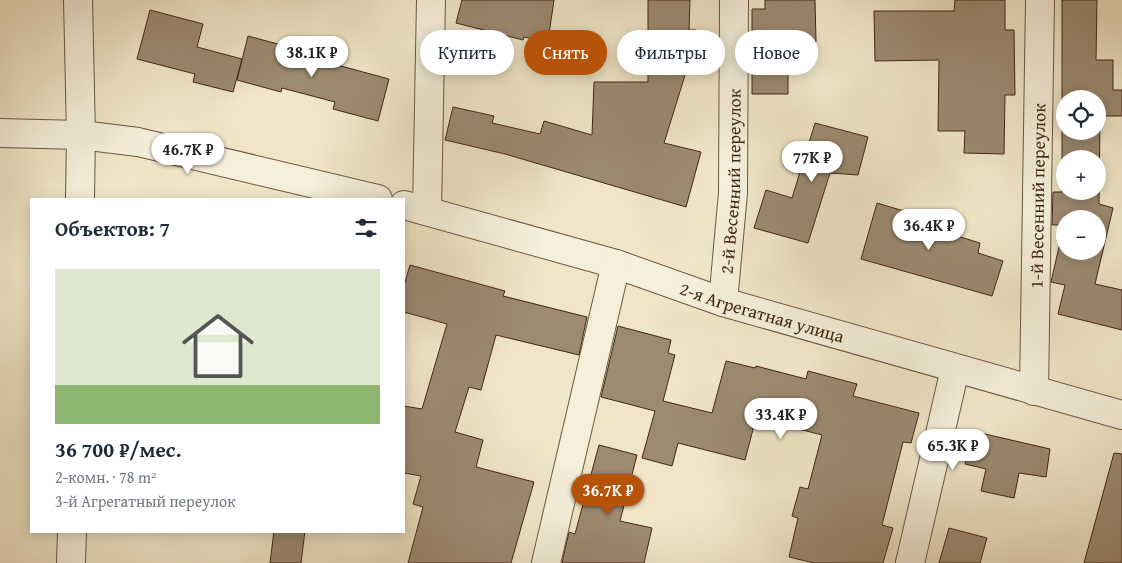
<!DOCTYPE html>
<html lang="ru">
<head>
<meta charset="utf-8">
<style>
  body { margin:0; font-family:"Gentium Book Plus",serif; background:#f2f2f3; color:#1f2937; height:100vh; display:flex; flex-direction:column; font-size:19px; white-space:nowrap }
  * { box-sizing:border-box; margin:0 }
  p { font-size:16px; color:#747a83 }
  .icon { flex:none; width:28px; height:28px; fill:none; stroke:currentColor; stroke-width:2; stroke-linecap:round; stroke-linejoin:round }
  .map { position:relative; flex:1; overflow:hidden }
  .drawer { position:absolute; left:30px; top:198px; width:375px; height:335px; display:flex; flex-direction:column; background:#fff; border-radius:0px; box-shadow:0 2px 12px #0003 }
  .drawer>* { flex:none }
  .banner { position:absolute; left:420px; top:30px; width:475px; height:45px; display:flex; gap:10px }
  .fabs { position:absolute; left:1056px; top:90px; display:grid; gap:10px }
  .fabs a { display:grid; place-items:center; width:50px; height:50px; border-radius:50%; background:#fff; box-shadow:0 2px 12px #0003; font-size:25px }
  .price { position:absolute; translate:-50% -42px; padding:0 11px; border-radius:18px; background:#fff; color:#222; font-size:16px; line-height:32px; filter:drop-shadow(0 1px 2px #0008) }
  .price::after { content:''; position:absolute; left:50%; top:30px; width:15px; height:11px; margin-left:-8px; background:inherit; clip-path:polygon(0 0,100% 0,50% 100%) }
  .price.on { background:#b45309; color:#fff }
  ul { padding:0; list-style:none }
  li { display:grid; align-content:center; gap:10px; height:265px; padding:0 25px }
  li span { display:grid; place-items:center; height:155px; border-radius:0px; color:#555 }
  li>.icon { margin-inline-start:auto }
  span .icon { width:90px; height:90px; fill:#fffc; stroke-width:1 }
  li b { font-size:21px }
  h2 { display:flex; justify-content:space-between; align-items:center; height:60px; padding:0 25px; font-size:21px }
  .pill { padding:0 18px; border-radius:22px; background:#fff; box-shadow:0 2px 12px #0003; font-size:18px; line-height:45px }
  .pill.on { background:#b45309; color:#fff }
  .map>svg:first-child { display:block }
</style>
</head>
<body>
<div class="map">
<svg width="1122" height="563" viewBox="0 0 1122 563">
  <rect width="100%" height="100%" fill="#f0e6c7"/>
  <filter id="stains"><feTurbulence type="fractalNoise" baseFrequency=".004" numOctaves="4"/><feColorMatrix values="0 0 0 0 .2 0 0 0 0 .09 0 0 0 0 .02 0 0 0 .5 -.17"/></filter>
  <radialGradient id="worn" r=".72"><stop offset=".6" stop-color="#630" stop-opacity="0"/><stop offset="1" stop-color="#630" stop-opacity=".3"/></radialGradient>
  <path fill="#9c8a71" stroke="#422714" fill-rule="evenodd" d="M462 0H554L548 41 524 37 523 40 456 23Z
    M648 0H690L689 30H696V72H686L664 143 701 152 686 207 505 154 445 140 453 107 494 116 492 123 540 134 544 121 592 135 594 82H648Z
    M765 0H815L816 42 788 43V94H752V9H765Z
    M955 0H1005V30H1014L1015 95H1005L1004 154 964 153 965 131H938L939 60 875 61 874 11H954Z
    M1062 0H1097L1096 60H1113V90H1122V116H1100L1099 204 1113 208 1095 284 1122 290V330L1058 314 1065 285 1051 282 1064 225H1052L1053 192H1062ZM1065 99H1098V131H1065ZM1065 159H1098V191H1065ZM1065 219H1098V251H1065Z
    M150 10 203 24 197 47 242 59 233 92 193 82 195 74 137 59Z
    M248 36 326 57V62L389 79 378 121 333 109 335 102 282 88 281 92 237 80Z
    M815 123 868 137 858 175 830 173 808 243 754 228 766 190 792 198Z
    M877 203 944 223V232L980 243 978 253 1003 261 992 296 861 259Z
    M410 265 505 291 503 296 587 317 579 355 496 335 481 390 469 387 455 432 483 440 476 467 534 482 511 563H408L423 507 413 504 421 476 404 473V406L422 409 447 324 404 312V286Z
    M618 326 671 340 668 353 675 355 663 401 712 413 726 361 755 368 756 366 806 379 808 371 857 384 853 396 919 413 911 443 903 442 882 525 893 528 883 563H814L789 557 798 518 792 516 800 487 808 489 822 435 756 418 745 460 678 443 672 466 642 458 655 411 601 397Z
    M972 431 1050 449 1046 477 1019 473 1014 498 981 491 986 469 965 464Z
    M599 445 637 455 620 521 652 528 644 563H562L569 532 575 534Z
    M1114 453 1122 454V563H1084Z
    M949 528 987 538 980 563H939Z
    M274 531H305L301 563H270Z"/>
  <g fill="none" stroke-linecap="round" stroke-linejoin="round">
    <defs>
      <g id="minor">
        <path d="M0 133 81 135 138 142 378 199"/>
        <path id="s1" d="M404 205 616 264 723 302 1122 415"/>
        <path d="M427 211 431 0"/>
        <path id="s2" d="M723 302 733 193 734 0"/>
        <path id="s3" d="M1034 391 1040 0"/>
        <path d="M546 563 616 264"/>
        <path d="M910 563 955 369"/>
      </g>
      <path id="tertiary" d="M78 0 81 135 80 199
        M71 563 72 531"/>
    </defs>
    <use href="#minor" stroke="#6e5741" stroke-width="30"/>
    <use href="#tertiary" stroke="#6e5741" stroke-width="30"/>
    <use href="#minor" stroke="#f5efdb" stroke-width="28"/>
    <use href="#tertiary" stroke="#f5efdb" stroke-width="28"/>
  </g>
  <g text-anchor="middle" dominant-baseline="central" stroke-width="4" stroke-linejoin="round" paint-order="stroke">
    <g font-size="18" fill="#422714" stroke="#f5efdb">
      <text stroke="none"><textPath href="#s2" startOffset="121">2-й Весенний переулок</textPath></text>
      <text stroke="none"><textPath href="#s3" startOffset="195">1-й Весенний переулок</textPath></text>
      <text stroke="none"><textPath href="#s1" startOffset="374">2-я Агрегатная улица</textPath></text>
    </g>
  </g>
  <rect width="100%" height="100%" filter="url(#stains)"/>
  <rect width="100%" height="100%" fill="url(#worn)"/>
</svg>
<div class="fabs">
<a><svg class="icon" aria-label="locate" viewBox="0 0 24 24"><circle cx="12" cy="12" r="6"/><path d="M12 2v4M12 18v4M2 12h4M18 12h4"/></svg></a>
<a>+</a>
<a>−</a>
</div>
<b class="price" style="left:312px;top:78px">38.1K ₽</b>
<b class="price" style="left:188px;top:175px">46.7K ₽</b>
<b class="price" style="left:812px;top:183px">77K ₽</b>
<b class="price" style="left:929px;top:251px">36.4K ₽</b>
<b class="price" style="left:781px;top:440px">33.4K ₽</b>
<b class="price" style="left:953px;top:471px">65.3K ₽</b>
<b class="price on" style="left:608px;top:516px">36.7K ₽</b>
<div class="banner">
<a class="pill">Купить</a>
<a class="pill on">Снять</a>
<a class="pill">Фильтры</a>
<a class="pill">Новое</a>
</div>
<section class="drawer">
<h2>Объектов: 7<svg class="icon" aria-label="filters" viewBox="0 0 24 24"><path d="M4 7h16M4 17h16"/><circle cx="9" cy="7" r="2"/><circle cx="15" cy="17" r="2"/></svg></h2>
<ul>
<li><span style="background:linear-gradient(#dfe7d0 75%,#8fb573 0)"><svg class="icon" aria-label="home" viewBox="0 0 24 24"><path d="M3 11l9-7 9 7M6 9v11h12V9"/></svg></span><div><b>36 700 ₽/мес.</b><p>2-комн. · 78 m²</p><p>3-й Агрегатный переулок</p></div></li>
</ul>
</section>
</div>
</body>
</html>
